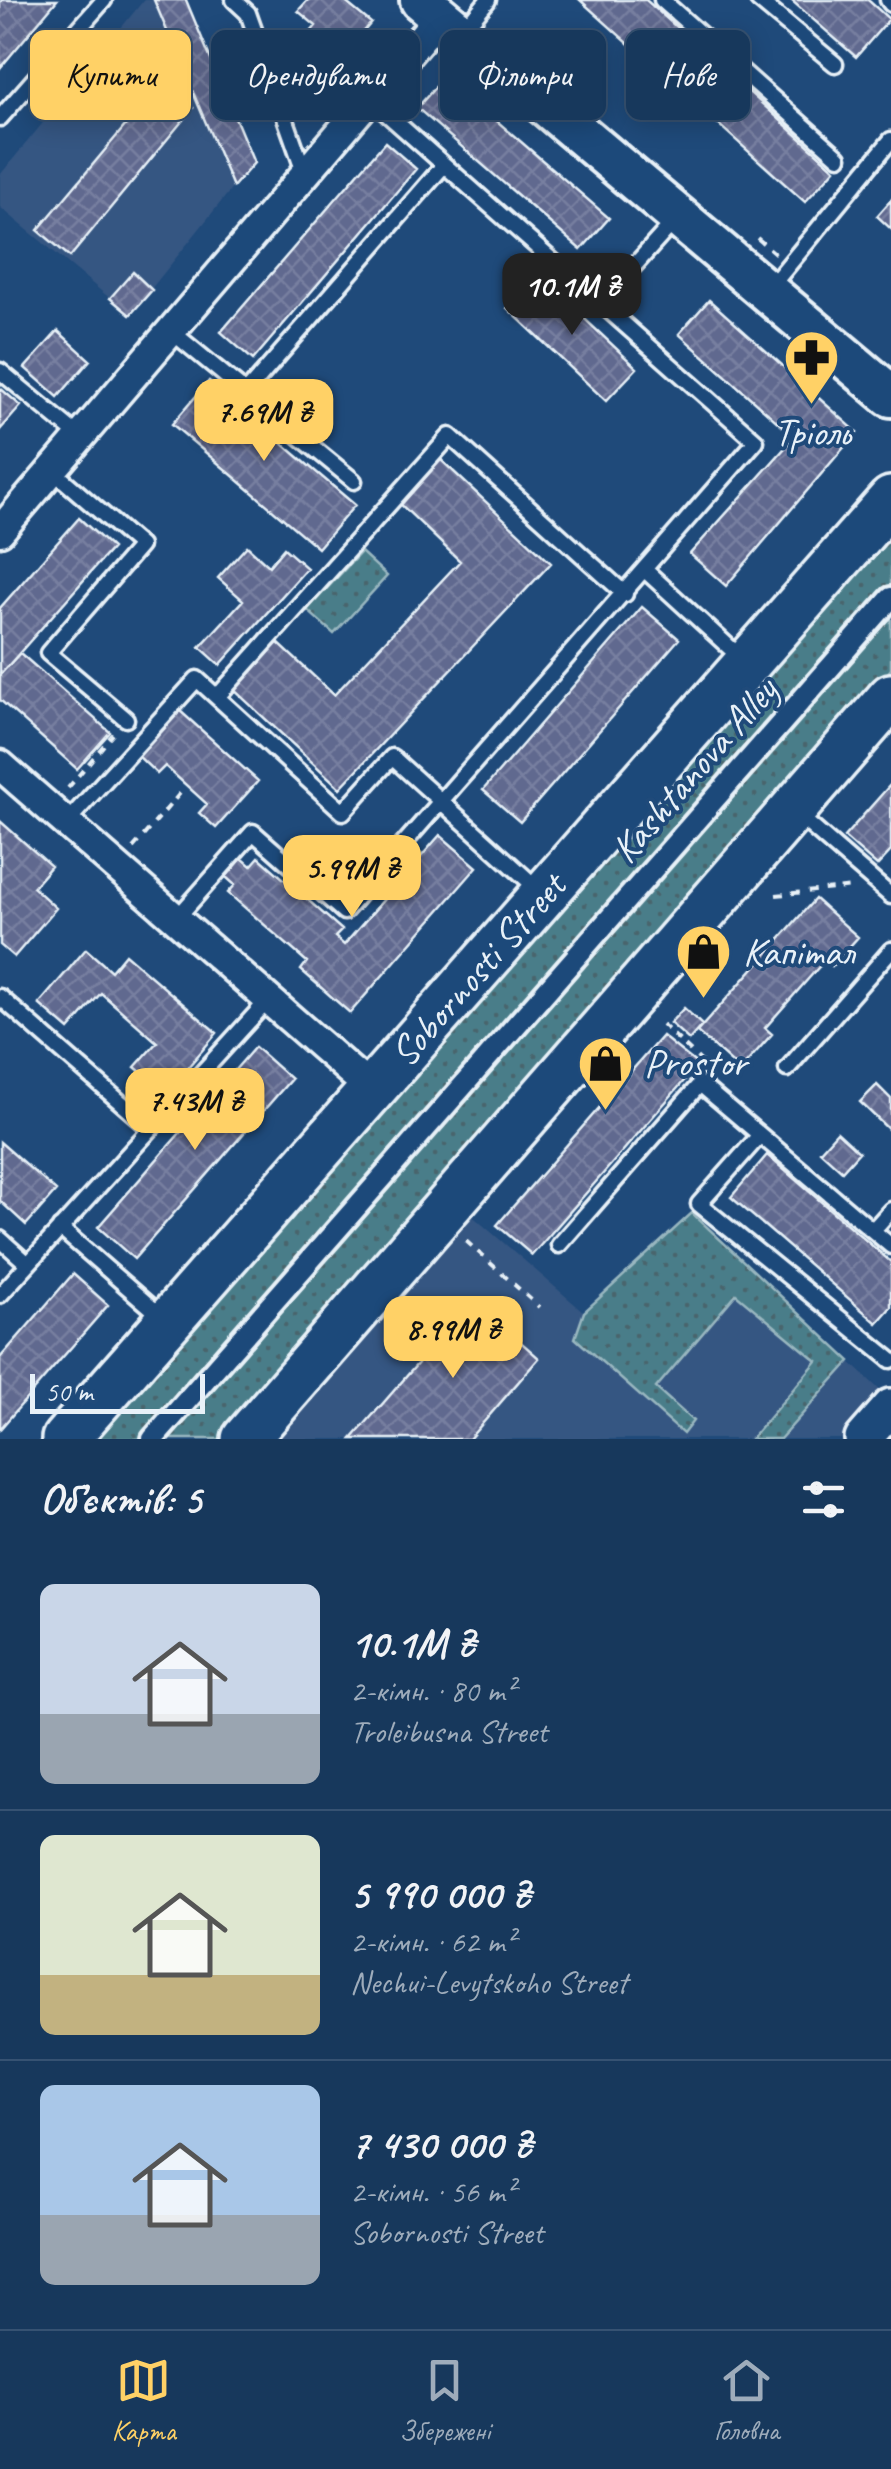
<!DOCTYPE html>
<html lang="uk">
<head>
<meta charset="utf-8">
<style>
  body { margin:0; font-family:Caveat,sans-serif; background:#244365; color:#f1f3f6; height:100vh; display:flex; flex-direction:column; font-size:38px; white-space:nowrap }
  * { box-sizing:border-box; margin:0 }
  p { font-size:32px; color:#9eacbb }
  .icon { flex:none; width:55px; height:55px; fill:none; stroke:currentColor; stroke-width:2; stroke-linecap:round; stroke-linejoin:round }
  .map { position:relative; height:1439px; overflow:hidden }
  .sheet { display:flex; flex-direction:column; background:#17385c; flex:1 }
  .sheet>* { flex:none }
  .guide { position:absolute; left:30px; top:30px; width:832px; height:90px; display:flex; gap:20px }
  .scale { position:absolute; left:30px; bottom:25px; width:175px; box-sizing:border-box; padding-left:10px; border:5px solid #e8f1f8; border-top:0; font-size:28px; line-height:35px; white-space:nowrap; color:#e8f1f8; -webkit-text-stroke:8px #1f4a7a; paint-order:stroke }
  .price { position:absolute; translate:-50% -85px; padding:0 22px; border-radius:20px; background:#ffd166; color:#111; font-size:32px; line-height:65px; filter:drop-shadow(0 2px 5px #0008) }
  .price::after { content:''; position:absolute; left:50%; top:60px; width:30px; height:22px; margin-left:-15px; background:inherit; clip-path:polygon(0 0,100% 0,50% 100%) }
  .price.on { background:#222; color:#fff }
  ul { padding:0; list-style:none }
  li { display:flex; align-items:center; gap:30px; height:250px; padding:0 40px }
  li+li { border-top:2px solid #365272 }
  li span { display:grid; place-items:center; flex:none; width:280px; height:200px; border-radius:15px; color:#555 }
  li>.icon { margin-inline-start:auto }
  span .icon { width:120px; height:120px; fill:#fffc; stroke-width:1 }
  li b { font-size:42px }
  h2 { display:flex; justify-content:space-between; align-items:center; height:120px; padding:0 40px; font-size:42px }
  .tag { padding:0 35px; border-radius:15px; background:#17385c; box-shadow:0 5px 25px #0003,0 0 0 2px #365272; font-size:35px; line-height:90px }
  .tag.on { background:#ffd166; color:#111 }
  .tab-bar { display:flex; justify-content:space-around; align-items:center; height:140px; border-top:2px solid #365272; background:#17385c; font-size:28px; color:#9eacbb }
  .tab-bar a { display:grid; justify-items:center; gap:5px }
  .tab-bar .on { color:#ffd166 }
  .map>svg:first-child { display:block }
</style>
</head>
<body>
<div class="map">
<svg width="891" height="1439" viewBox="0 0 891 1439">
  <defs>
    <pattern id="green-dots" width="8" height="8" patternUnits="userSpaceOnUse" patternTransform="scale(2.5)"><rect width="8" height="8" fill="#4a7d89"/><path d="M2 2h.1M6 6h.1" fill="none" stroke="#48656d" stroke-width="1.8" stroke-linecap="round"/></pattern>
    <pattern id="building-cross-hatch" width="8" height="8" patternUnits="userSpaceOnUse" patternTransform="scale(2.5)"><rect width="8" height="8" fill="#60698f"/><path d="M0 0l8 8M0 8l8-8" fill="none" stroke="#777fa0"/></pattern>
  </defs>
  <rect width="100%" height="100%" fill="#1f4a7a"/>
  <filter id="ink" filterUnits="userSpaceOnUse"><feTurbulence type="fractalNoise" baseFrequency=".01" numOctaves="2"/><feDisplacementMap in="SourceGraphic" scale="20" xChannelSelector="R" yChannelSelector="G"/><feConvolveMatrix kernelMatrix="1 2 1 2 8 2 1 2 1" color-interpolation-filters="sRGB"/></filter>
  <g filter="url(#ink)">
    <path fill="#365682" d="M144 0H154L233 187 130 315 0 207V175Z
      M469 1213 584 1312 692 1213 884 1394 843 1439H270Z"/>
    <path fill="url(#green-dots)" stroke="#99b7c0" stroke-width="2.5" d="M891 515V669L223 1439H83Z
      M361 552 387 576 334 634 307 610Z
      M692 1213 850 1361 780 1439H751L817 1361 736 1294 656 1388 693 1421 683 1434 575 1338 584 1312Z"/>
    <path fill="url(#building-cross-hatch)" stroke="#e8f1f8" stroke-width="2.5" d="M2 0H57L0 68V2Z
      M154 0H186L254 163 233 187Z
      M308 0H343L371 23 323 80 292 54 316 26 298 11Z
      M580 0H646L835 169 805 202Z
      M791 0H868L889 19 856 57Z
      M445 76 609 218 581 250 417 108Z
      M162 82 193 108 70 257 38 230Z
      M385 142 416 169 253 360 221 332Z
      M891 200V229L877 216Z
      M133 272 152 290 130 315 110 298Z
      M538 275 637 368 606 401 507 308Z
      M709 300 857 432 726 586 690 554 801 430 788 419 782 426 679 334Z
      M58 331 90 360 58 397 25 368Z
      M209 381 355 505 318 548 172 424Z
      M0 388 21 406 0 430Z
      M437 456 551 563 340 788 232 688 276 641 334 695 460 561 396 500Z
      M79 518 112 548 0 675V608Z
      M247 546 269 566 284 548 307 568 220 665 200 647 243 600 218 578Z
      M642 607 679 639 520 822 483 790Z
      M20 653 110 732 77 769 0 700V675Z
      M179 710 258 781 216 828 199 813 207 804 165 766 157 774 138 756Z
      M891 784V851L877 866 844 837Z
      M0 821 51 866 33 887 56 908 14 957 0 945Z
      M440 835 477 867 350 1013 301 970 307 962 228 893 235 885 226 877 242 858 251 866 259 857 342 930 335 937 344 945Z
      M815 899 858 937 832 966 825 960 765 1028 772 1034 740 1070 697 1032Z
      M86 949 111 971 125 954 217 1033 166 1093 135 1067 157 1042 101 993 69 1030 39 1004Z
      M684 1008 702 1025 689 1040 670 1023Z
      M662 1036 698 1065 532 1255 497 1225Z
      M255 1047 291 1079 134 1259 98 1227Z
      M877 1085 891 1099V1132L860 1102Z
      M837 1132 859 1152 842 1171 820 1151Z
      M0 1142 56 1191 26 1225 0 1201Z
      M767 1155 891 1262V1307L877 1323 731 1197Z
      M73 1274 108 1305 0 1429V1358Z
      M473 1300 539 1358 469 1439H352L418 1363 408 1354 437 1321 447 1329Z"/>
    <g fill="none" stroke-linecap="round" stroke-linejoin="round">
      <defs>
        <path id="service" d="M234 0 248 13 305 174
          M662 0 839 157
          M758 0 835 64
          M888 0 891 4
          M461 33 488 0
          M0 118 104 0
          M768 290 891 140
          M600 304 678 217
          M171 331 354 481
          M0 371 80 437
          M246 393 444 165
          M52 470 140 546 48 653 126 719
          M646 571 741 658
          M217 697 450 436 625 594
          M797 814 891 896
          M66 823 197 679 343 812 392 757 540 891
          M176 919 253 832 344 912 756 441 370 99
          M0 997 151 1129
          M787 1069 891 950
          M760 1135 699 1204 891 1360
          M60 1228 162 1317
          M873 1230 891 1210
          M0 1239 28 1264
          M559 1245 700 1084 891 1246
          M0 1295 269 999"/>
        <path id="pedestrian" d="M153 1439 891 598"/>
        <path id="minor" d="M0 531 440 16
          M0 765 372 1090"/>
        <path id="tertiary" d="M863 1439 891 1407"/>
        <path id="secondary" d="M421 0 891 396"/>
        <g id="primary">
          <path id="s1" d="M65 1439 891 500"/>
          <path d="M245 1439 891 697"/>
        </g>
      </defs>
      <use href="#service" stroke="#e8f1f8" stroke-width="21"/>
      <use href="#pedestrian" stroke="#e8f1f8" stroke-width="28"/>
      <use href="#minor" stroke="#e8f1f8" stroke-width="35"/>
      <use href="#tertiary" stroke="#e8f1f8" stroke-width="42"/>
      <use href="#secondary" stroke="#e8f1f8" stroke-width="48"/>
      <use href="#primary" stroke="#e8f1f8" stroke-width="52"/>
      <path stroke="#e8f1f8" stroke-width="4" stroke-dasharray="8 8" stroke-linecap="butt" d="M757 238 776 254
        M68 788 113 734
        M133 848 182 791
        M776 895 853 887
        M662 1024 705 1065
        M466 1241 539 1307"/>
      <use href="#service" stroke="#1f4a7a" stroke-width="14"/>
      <use href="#pedestrian" stroke="#1f4a7a" stroke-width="20"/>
      <use href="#minor" stroke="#1f4a7a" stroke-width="28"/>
      <use href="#tertiary" stroke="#1f4a7a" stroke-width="35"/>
      <use href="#secondary" stroke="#1f4a7a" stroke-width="40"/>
      <use href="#primary" stroke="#1f4a7a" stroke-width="45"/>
    </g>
  </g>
  <defs>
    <symbol id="pharmacy-pin" viewBox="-11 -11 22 30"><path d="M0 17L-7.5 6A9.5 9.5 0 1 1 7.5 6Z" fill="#ffd166" stroke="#1f4a7a"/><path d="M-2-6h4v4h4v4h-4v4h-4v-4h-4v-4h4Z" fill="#111"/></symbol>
    <symbol id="shop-pin" viewBox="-11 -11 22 30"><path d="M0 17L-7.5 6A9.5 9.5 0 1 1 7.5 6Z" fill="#ffd166" stroke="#1f4a7a"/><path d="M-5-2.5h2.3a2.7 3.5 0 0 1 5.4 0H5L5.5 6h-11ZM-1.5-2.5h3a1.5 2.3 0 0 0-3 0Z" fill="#111"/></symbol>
  </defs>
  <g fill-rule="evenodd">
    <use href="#pharmacy-pin" x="780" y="326" width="63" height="86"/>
    <use href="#shop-pin" x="672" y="920" width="63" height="86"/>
    <use href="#shop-pin" x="574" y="1032" width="63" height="86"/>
  </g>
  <g text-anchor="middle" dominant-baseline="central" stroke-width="8" stroke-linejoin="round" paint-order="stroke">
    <g font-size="40" fill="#e8f1f8" stroke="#1f4a7a" text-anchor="start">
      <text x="812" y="432" text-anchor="middle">Тріоль</text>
      <text x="743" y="952">Капітал</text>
      <text x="644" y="1063">Prostor</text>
    </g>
    <g font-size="40" fill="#e8f1f8" stroke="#1f4a7a">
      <text transform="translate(694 770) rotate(-49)">Kashtanova Alley</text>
      <text stroke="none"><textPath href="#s1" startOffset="625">Sobornosti Street</textPath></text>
    </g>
  </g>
</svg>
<div class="scale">50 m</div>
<b class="price on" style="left:572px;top:338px">10.1M ₴</b>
<b class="price" style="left:264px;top:464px">7.69M ₴</b>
<b class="price" style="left:352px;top:920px">5.99M ₴</b>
<b class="price" style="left:195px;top:1153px">7.43M ₴</b>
<b class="price" style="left:453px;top:1381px">8.99M ₴</b>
<div class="guide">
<a class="tag on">Купити</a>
<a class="tag">Орендувати</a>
<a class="tag">Фільтри</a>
<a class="tag">Нове</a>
</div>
</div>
<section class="sheet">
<h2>Об’єктів: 5<svg class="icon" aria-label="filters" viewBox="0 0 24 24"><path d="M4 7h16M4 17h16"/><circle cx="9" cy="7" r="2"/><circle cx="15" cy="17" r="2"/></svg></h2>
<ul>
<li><span style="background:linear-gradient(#c9d6e8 65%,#9aa5b1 0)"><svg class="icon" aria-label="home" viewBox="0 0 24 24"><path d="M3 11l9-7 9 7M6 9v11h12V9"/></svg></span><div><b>10.1M ₴</b><p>2-кімн. · 80 m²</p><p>Troleibusna Street</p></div></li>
<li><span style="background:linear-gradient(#dfe7d0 70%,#c2b280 0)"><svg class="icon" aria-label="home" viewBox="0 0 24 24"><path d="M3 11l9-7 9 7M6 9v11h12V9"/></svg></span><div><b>5 990 000 ₴</b><p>2-кімн. · 62 m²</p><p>Nechui-Levytskoho Street</p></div></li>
<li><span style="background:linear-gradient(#a9c7e8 65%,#9aa5b1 0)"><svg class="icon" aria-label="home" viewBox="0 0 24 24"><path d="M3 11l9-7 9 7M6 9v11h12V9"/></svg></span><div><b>7 430 000 ₴</b><p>2-кімн. · 56 m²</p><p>Sobornosti Street</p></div></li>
</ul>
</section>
<nav class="tab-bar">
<a class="on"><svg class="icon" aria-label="map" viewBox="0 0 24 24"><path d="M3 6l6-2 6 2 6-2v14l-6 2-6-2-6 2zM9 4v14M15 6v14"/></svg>Карта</a>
<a><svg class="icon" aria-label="saved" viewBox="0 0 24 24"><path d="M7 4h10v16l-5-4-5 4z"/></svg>Збережені</a>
<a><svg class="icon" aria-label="home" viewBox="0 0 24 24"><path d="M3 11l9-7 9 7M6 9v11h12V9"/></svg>Головна</a>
</nav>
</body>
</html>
